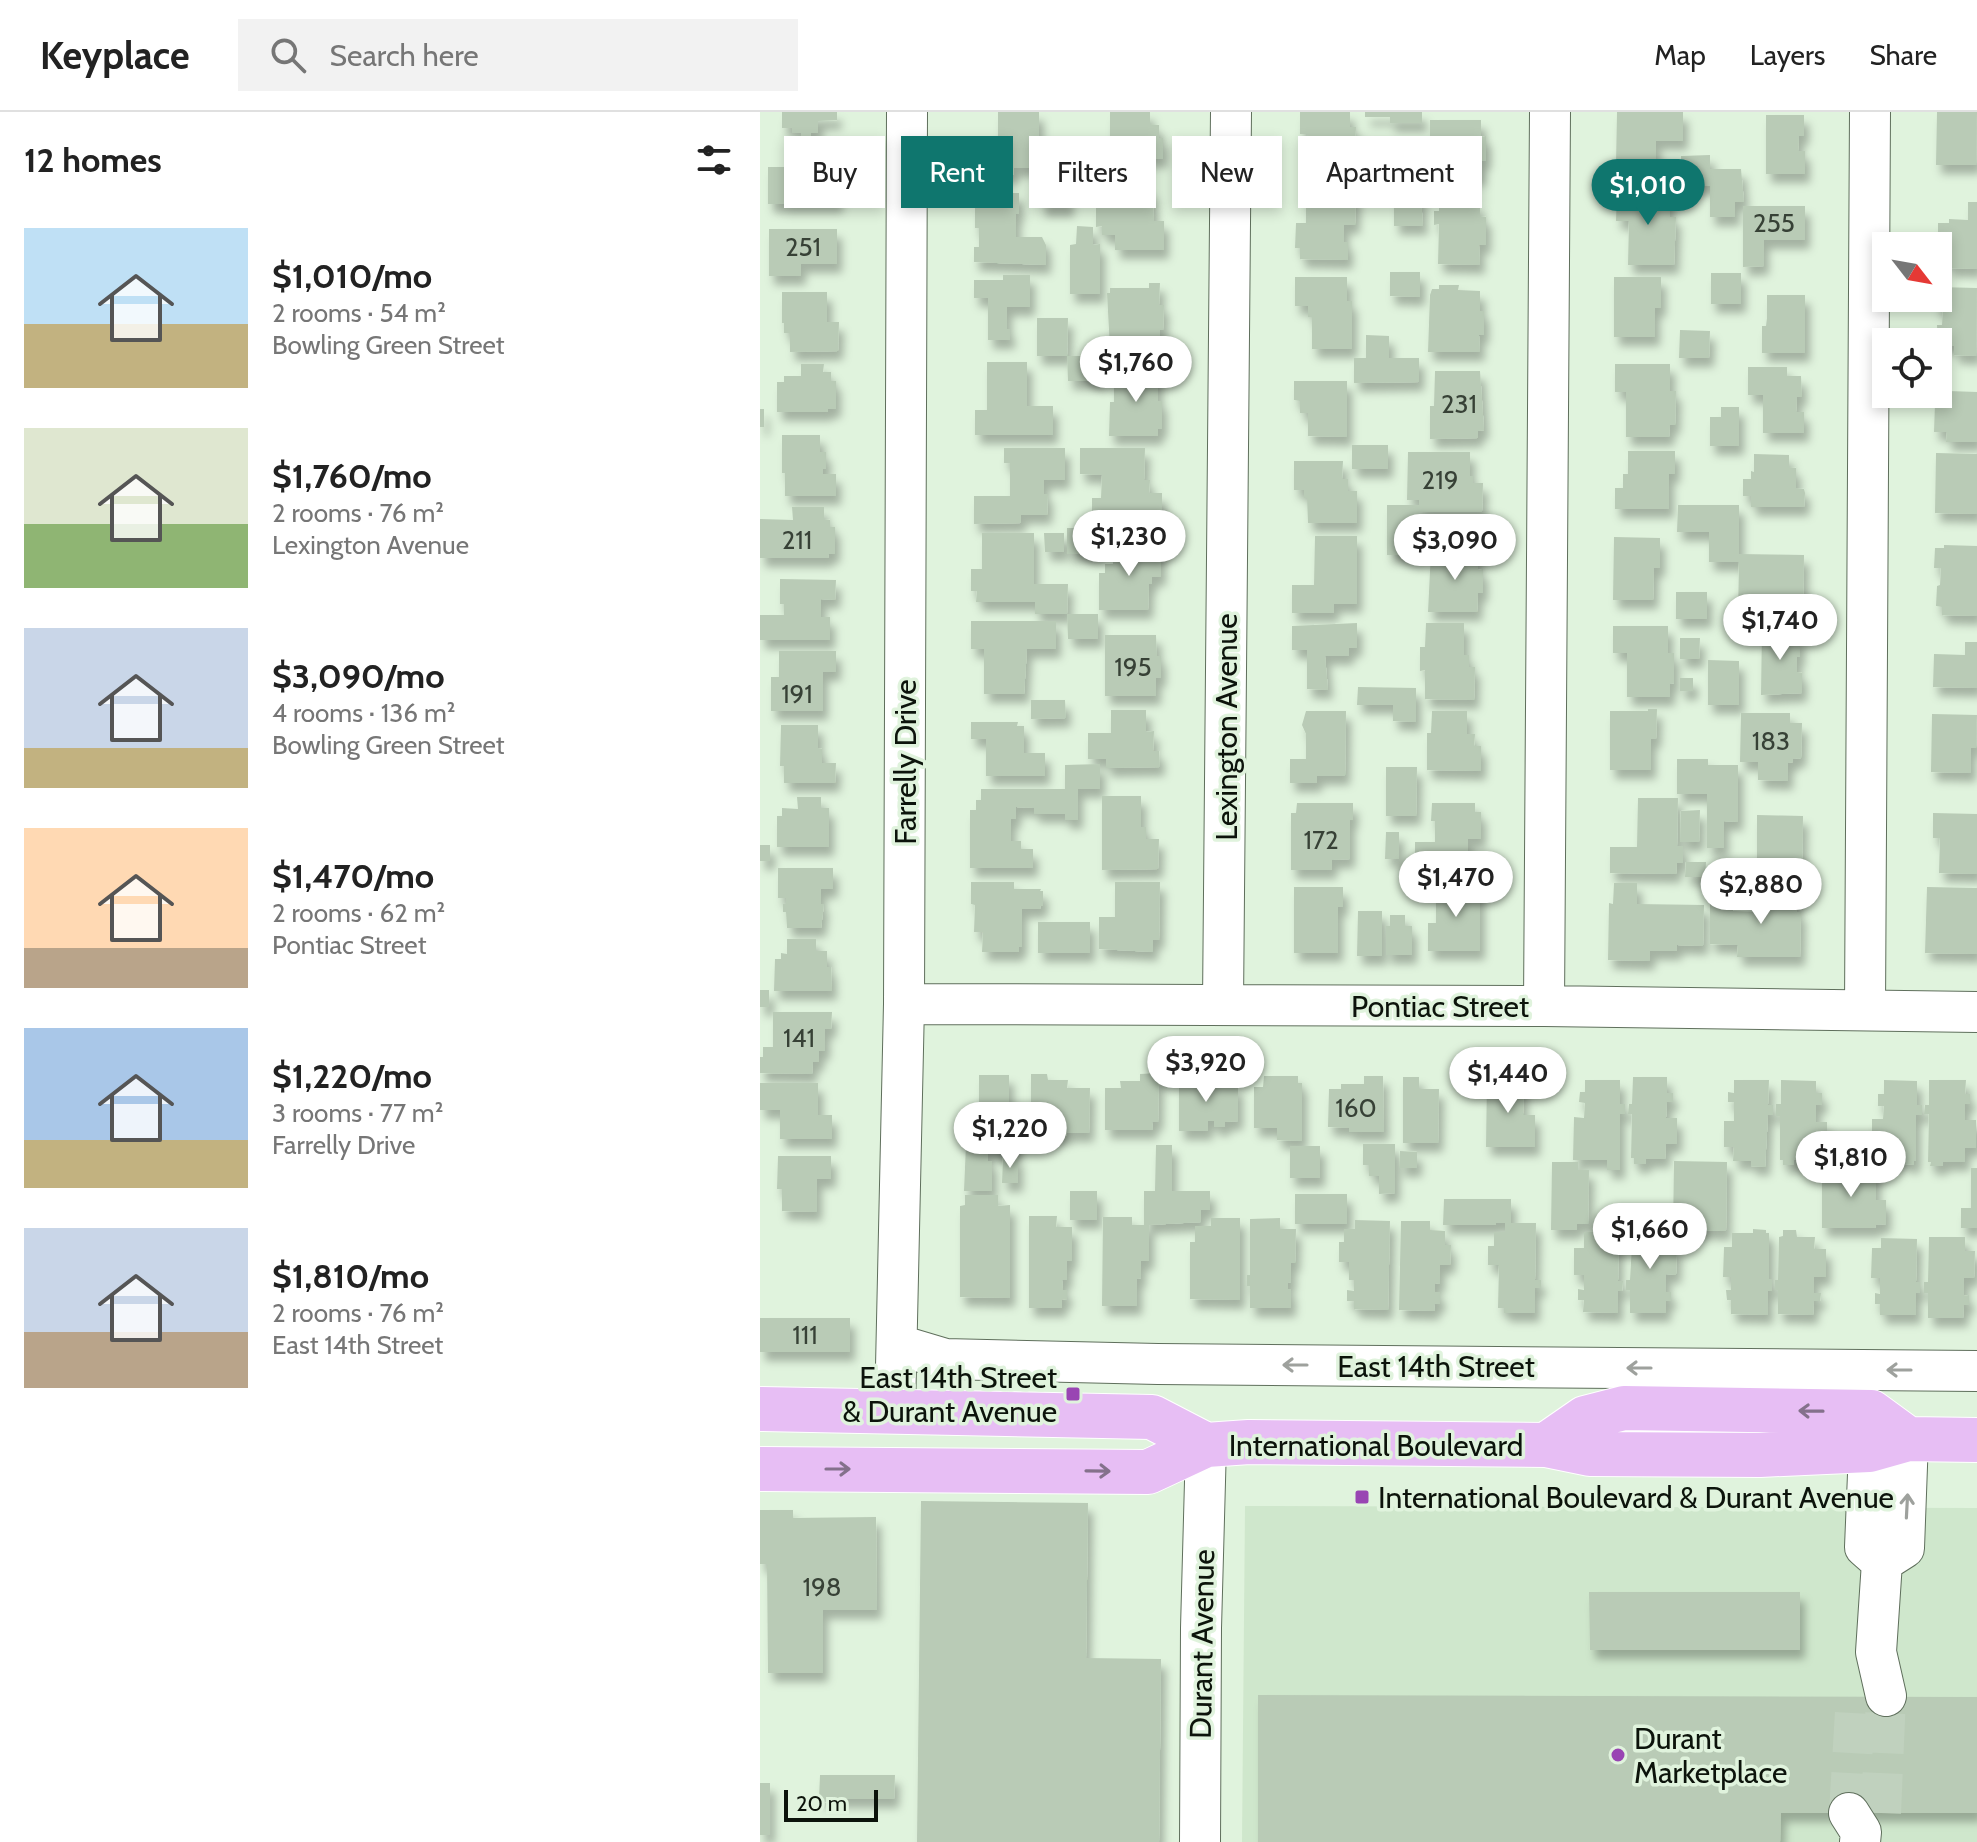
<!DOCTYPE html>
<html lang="en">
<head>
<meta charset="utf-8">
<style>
  body { margin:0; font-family:Cabin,sans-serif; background:#f2f2f2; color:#222; height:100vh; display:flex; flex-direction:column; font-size:30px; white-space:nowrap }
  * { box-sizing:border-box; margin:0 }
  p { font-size:26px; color:#767676 }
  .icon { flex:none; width:44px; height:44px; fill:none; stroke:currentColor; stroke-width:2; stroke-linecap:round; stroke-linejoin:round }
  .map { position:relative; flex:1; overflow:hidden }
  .sheet { display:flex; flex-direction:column; background:#fff; width:760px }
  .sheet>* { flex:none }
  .top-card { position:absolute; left:24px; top:24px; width:760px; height:72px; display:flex; gap:16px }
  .needle { width:52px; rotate:121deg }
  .buttons { position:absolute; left:1112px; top:120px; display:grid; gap:16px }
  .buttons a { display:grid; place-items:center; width:80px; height:80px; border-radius:0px; background:#fff; box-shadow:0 4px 12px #0003; font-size:40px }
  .scale { position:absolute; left:24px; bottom:20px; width:94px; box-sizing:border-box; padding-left:8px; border:4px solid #0c130b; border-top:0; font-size:22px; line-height:28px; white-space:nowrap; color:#0c130b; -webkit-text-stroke:6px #e0f3dd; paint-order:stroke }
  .price { position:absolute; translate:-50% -68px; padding:0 18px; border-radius:28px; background:#fff; color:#222; font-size:26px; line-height:52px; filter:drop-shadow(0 2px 4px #0008) }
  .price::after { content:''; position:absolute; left:50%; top:48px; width:24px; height:18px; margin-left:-12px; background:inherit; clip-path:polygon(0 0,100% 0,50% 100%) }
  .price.on { background:#0f766e; color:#fff }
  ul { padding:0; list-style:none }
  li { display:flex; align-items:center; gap:24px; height:200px; padding:0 24px }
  li span { display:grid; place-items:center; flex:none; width:224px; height:160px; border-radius:0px; color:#555 }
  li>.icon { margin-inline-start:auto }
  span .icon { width:96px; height:96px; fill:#fffc; stroke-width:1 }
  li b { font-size:34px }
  h2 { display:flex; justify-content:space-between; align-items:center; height:96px; padding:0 24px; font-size:34px }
  .pill { padding:0 28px; border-radius:0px; background:#fff; box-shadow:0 4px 12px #0003; font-size:28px; line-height:72px }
  .pill.on { background:#0f766e; color:#fff }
  header { display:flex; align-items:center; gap:48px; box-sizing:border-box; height:112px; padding:0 40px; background:#fff; border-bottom:2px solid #e0e0e0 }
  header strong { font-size:38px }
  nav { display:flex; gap:44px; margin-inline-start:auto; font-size:28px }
  .search { width:560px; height:72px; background:#f2f2f2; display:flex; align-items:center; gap:20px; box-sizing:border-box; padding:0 28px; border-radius:0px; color:#767676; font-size:30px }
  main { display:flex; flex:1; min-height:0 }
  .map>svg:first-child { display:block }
</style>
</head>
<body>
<header>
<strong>Keyplace</strong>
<div class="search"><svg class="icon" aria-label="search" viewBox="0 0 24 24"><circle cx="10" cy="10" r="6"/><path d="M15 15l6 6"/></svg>Search here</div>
<nav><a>Map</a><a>Layers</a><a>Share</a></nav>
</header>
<main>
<section class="sheet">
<h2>12 homes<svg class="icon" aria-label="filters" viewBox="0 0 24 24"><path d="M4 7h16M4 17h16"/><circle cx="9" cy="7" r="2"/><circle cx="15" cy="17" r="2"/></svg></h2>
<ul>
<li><span style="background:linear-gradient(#bfe0f5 60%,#c2b280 0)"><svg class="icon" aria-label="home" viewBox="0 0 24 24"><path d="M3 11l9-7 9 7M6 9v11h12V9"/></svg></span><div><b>$1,010/mo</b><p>2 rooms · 54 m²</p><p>Bowling Green Street</p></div></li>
<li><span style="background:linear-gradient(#dfe7d0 60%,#8fb573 0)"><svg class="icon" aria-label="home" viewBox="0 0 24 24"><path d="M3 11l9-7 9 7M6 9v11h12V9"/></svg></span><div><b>$1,760/mo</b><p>2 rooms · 76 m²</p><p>Lexington Avenue</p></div></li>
<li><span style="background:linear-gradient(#c9d6e8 75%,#c2b280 0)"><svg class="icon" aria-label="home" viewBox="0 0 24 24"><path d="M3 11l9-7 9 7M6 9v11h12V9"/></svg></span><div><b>$3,090/mo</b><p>4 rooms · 136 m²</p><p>Bowling Green Street</p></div></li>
<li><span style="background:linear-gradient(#ffd9b3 75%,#b9a48a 0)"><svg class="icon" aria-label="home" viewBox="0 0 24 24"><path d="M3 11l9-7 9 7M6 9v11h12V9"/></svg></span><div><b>$1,470/mo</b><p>2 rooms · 62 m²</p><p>Pontiac Street</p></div></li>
<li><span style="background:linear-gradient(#a9c7e8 70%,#c2b280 0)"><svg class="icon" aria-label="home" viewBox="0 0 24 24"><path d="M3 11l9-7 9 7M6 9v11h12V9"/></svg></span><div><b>$1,220/mo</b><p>3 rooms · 77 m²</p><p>Farrelly Drive</p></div></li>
<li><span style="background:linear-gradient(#c9d6e8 65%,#b9a48a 0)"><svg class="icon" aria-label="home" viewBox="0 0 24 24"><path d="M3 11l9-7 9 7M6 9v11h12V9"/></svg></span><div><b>$1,810/mo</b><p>2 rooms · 76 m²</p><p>East 14th Street</p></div></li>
</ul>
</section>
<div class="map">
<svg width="1217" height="1730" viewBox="0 0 1217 1730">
  <defs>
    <filter id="shadow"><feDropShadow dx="5" dy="9" stdDeviation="4" flood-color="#0004"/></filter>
  </defs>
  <rect width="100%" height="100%" fill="#e0f3dd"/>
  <path fill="#cfe7cc" d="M485 1394 1217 1396V1730H482Z"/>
  <path fill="#b9cbb6" filter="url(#shadow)" d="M22 0H77V8L58 9V21H51V24H41V21H32V16H22Z
    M238 0H279V56H254V63H216V36H238Z
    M350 0H390V12L399 13V26H403V47H350Z
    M540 0H590V15H596L593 65H553L554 33H548L547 22H540Z
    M605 0H662V11H630V5H605Z
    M857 0H923V29H896V52H856Z
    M1177 0H1217L1216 53H1176Z
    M1006 3H1044V24H1039L1038 39H1045V62H1006Z
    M670 8H721V25L726 24V49H721V65H670Z
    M950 43V57H981L984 90H975V105H950V74H922L921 44Z
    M309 46H345L344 70H309Z
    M8 55H56V64H78V92H8Z
    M280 70H309V96H280Z
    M634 73H660L663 114H634Z
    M342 77H392L394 109H404V138H355V123H342V114L336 115V94H342Z
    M546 77H596L595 113H584V130H588V148L540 147V136H535L536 111H546Z
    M857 79H910V105H916L914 153H868L869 109H856Z
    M219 81H259V102H256V125H282L286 133V153L214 150V135H219V116H215V89H219Z
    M1208 90H1217V157L1188 156V148L1178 147V111H1189V107L1208 108Z
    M679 92H720V104L726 105V133H719L720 153 678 152 679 112 674 113V99H679Z
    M983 94H1045V128H1004V154L983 155Z
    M317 114 333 115V133L340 132V182H310V133L316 132Z
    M9 117H77V152H41V164H9Z
    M630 160H660V185L630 184Z
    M951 161H981V192H951Z
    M243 163H270V195H247V217H250V228H228V186H214V168H243Z
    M535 165H587V189H592V237H552V205H548V194H535Z
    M854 165H901V196H895V225H854Z
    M389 171H400L399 193H404L403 218H400V236H350L347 181H350V176H389Z
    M679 173H699L698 178 720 179V199H724V223H719L720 240H668L670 183 672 177H679Z
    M1178 175 1217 176 1216 244 1194 243V234L1178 233 1177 213H1182L1183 197H1175Z
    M22 180H67V210H79L78 239 30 240V221H24V211H22Z
    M1007 183H1045V241H1002V214H1006L1007 206Z
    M277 206H308L307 244H338V269H308L307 244H277Z
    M920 218 950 219 949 246H919Z
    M606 223 629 224V246H659V270L594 271V246H606Z
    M227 250H267V294H293V323H215V298H227Z
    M41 252H64L63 260H71V269H76V297H68V300H17V270H24V264H41Z
    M855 252H910V279H916L915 313H910L909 325H866V280H855Z
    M988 255H1027V264H1041L1042 285H1037L1036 300H1044V321H1003V283H988Z
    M354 258H398V289H402V317H398V324H349L350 290H354Z
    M675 259H720L724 318 718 319V326L670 327V294H674Z
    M534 269H587V325L548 324V301H540V289L534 288Z
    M1188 279 1217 280V330H1186L1187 320H1174L1175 291H1188Z
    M961 295H979V334H950V305H961Z
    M0 297H4V315H0Z
    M22 323H60V340H66V357H63V362H76V384H25V361H22Z
    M592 333H628V357H592Z
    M244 336H305V368H284V382H288L287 403H261V411L214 412V384H250V351H244Z
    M320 336H385L384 368H390L389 381H402V411H332V386H341L342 363 320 362Z
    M868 339H915V362H909V397H855V376H863V362H868Z
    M648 340H710V364H713V371H723L722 400H659V443H627V393H659V388H647Z
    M1176 341 1217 342V402L1175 401Z
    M994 342 1029 343V355L1036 356V376L1044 377 1045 381 1044 395H991V384H983V367H991V359L994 360Z
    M534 349H583L582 367H588V379H597V411H548L547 386H544V378H534Z
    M918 393H979V442L1044 443 1043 503 978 502 979 450H949V420H917Z
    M32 395H64V407L70 408V415H75V442H68L69 446H0V407L33 408Z
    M307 416H337V442H307Z
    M222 421H274V472H308L307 502H275V490H216L217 479H211V457H222Z
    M284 421H304V440H285Z
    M555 424H597V492H574V501H532V473H554Z
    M854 425 900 426V456H894L893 488H853Z
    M1184 433 1217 434V504L1182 503V495L1176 494 1177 474 1180 473 1181 456H1174L1175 436H1184Z
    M401 434V465H392V472H389L388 498H339V461H345V452H353V435Z
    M671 439H718V458L723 457V481H718L717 500H668Z
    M20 467 76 468 75 488 61 487V505H70V528H0V503H24V492H20Z
    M916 480H947V507H916Z
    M307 502H338V527H308Z
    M211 509H296V537H267L264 582H224V537H211Z
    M597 511V536H589V544H565L568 578 547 577V538H532V514Z
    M666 511H704V543H709V555H715L714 588 665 587V558L660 559V535H665Z
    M853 514H908V541H914V571L910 572V585H867V541H853Z
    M1002 515H1026V523L1040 524V545H1037V560L1042 561V581L1001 583Z
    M345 523H396L397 544H401V566H396V584H345Z
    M920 526H940L939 547H920Z
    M1205 530H1217V576L1173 575 1174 542 1205 543Z
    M19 539H76V560H63V599H11V565H19Z
    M948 548 979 549V593H948Z
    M920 566H933V579H920Z
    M598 575 656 576V610L633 609V593H597Z
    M271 588H305L306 606 271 607Z
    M888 597H897L896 627H891V658H850V599H888Z
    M351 598H386V620L394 619 393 639H399L400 655 346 656V647H328V621H351Z
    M546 599H586L585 664H557V671H530V647H546V622L542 613Z
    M672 599H707V622H715L714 634H721V659L667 658V621H671Z
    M981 601H1030V611H1042L1041 646 1033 647V650L1028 651V669L998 668V650H980Z
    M1172 602 1217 603 1216 636H1211V661L1171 660Z
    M211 610H258L257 614H264V641H285V664H226V627H211Z
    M21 613H58V636L62 637V651H76L75 671H24V654H20Z
    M917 647H948V653H978V710L964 709V736H947V682H917Z
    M340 652V677H318V708H305V702H274V696L256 695V707H251V729H261V737H273V756H210V698H216V688H221V677H305V653Z
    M626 655H657L656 704H626Z
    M342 684H381V715H386V727H399L398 757 342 758Z
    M37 685H61V696H69V735H17V704H22V696L38 697Z
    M878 686H918L917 734H923V751H917L916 762 850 761V735H877Z
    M537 691H593V708H590V747L572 748V758H531V701H536Z
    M672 691H715V700H721V727H708V759H655V730H675V709H671Z
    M940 698 939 730H920L921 699Z
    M1173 701 1217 702V762L1179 761 1180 726H1173Z
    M997 703 1043 704 1042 765H997Z
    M626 720H639V747H625Z
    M0 733H10V749H0Z
    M926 750H946L945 765H925Z
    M18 756H73V777H61V792H64L61 816H27L26 800H23V792H26V786H18Z
    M211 770H254V777H281L280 779H283V794H280L281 797H262V835H259V840H222L223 820H214L215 793 211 792Z
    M355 770H400L399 828H393V840L339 837V805H355Z
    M854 771H877V792L944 793 943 834 917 833V839H890V849L848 848 849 791 853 792Z
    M676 773H720V839H668V811H676Z
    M1005 774H1037V800H1041L1040 845H977L978 833 950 832V792H974L973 799 1005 800Z
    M534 775H583V795H578V841H534Z
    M1167 775 1217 776V842L1165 841Z
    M598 799H622V844H597Z
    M630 803H645V814H652V843H626V814H630Z
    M278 810H330V841H278Z
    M27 827H56V839H67V855H71L72 879H14L15 847H21V841L27 842Z
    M0 878H9V895H0Z
    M13 900H72L71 917H65V939H59V950H53L52 962 0 961V945H3V935H13Z
    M399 961 398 1010H392L393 1018H345V976H361L360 969H380V962Z
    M439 961V974L478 973V1009L465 1010V1015H454V1009H448V1019H419V962Z
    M271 962H287L288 968H308L307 976H330L329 1021H307V1024H271Z
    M219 963H249V993H257V1041H228V1049H232V1079H204L207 1008H219Z
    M504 964H538V971H542V1029L517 1028V1016H494V975H503Z
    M604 964H623L624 1020H589V1016L568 1015 569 977H581V972H604Z
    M643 965H659V977H679L678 1031H643Z
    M727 965 764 966 763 1003H775V1035H726Z
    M873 965H907V981H913V990H907L906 1006H917V1032H906L905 1047H886V1052H874V1046H871L872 1002H868L869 992H872Z
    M825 968H860V992H865V1002H860V1058H847V1048H813L814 1005 824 1006 825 991 819 990 820 980H825Z
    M974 968H1009L1008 993H1013V1003H1008L1005 1055 991 1054V1049H973L974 1035H964V1009H974V990H968V980L974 981Z
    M1021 968 1056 969V981H1062V993H1056V1010H1067V1036H1055V1048H1034V1053H1023V1048H1020V1004H1016V992H1021Z
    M1124 968 1157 969V993H1162V1003H1156V1049H1154V1053L1145 1052 1144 1048 1123 1049V1036H1112V1007H1123L1124 994H1118V982H1124Z
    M1169 968H1206L1205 982H1210V992H1205V1008H1216V1036H1205V1050H1183V1054H1170L1171 1050H1168L1169 1002H1164L1165 993H1169Z
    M0 971H58V1003H72V1027H20V998H0Z
    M603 1032H635V1081L619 1082V1064H609V1053H603Z
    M396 1033H412V1079H450V1098H441V1110L389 1113V1149H381V1166L377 1167V1194H342L343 1105H372V1113H384V1079H395Z
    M530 1034H560V1066H530Z
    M640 1039 657 1040V1056H639Z
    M18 1044H71V1067H57V1100L22 1099V1077H17Z
    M258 1044V1071H242L243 1045Z
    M914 1049 967 1050 966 1119 913 1118Z
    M792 1050H818V1058H829L828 1112H817V1118H791Z
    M1062 1056H1116V1088H1126V1112L1116 1113 1115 1116H1062Z
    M1211 1056H1217V1116H1201V1096H1211Z
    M310 1079H337V1108H310Z
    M535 1082H587V1112H535Z
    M205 1083H238V1094L250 1093V1186L200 1185V1094L205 1093Z
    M684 1087H751V1111H776L775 1168H781V1176H775V1201H744V1196H738L739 1153H728V1134H734V1120H745V1111H736V1113H683Z
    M847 1095H860V1112H846Z
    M269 1104H297L296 1115H312V1149H307V1168H302L303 1178H307V1188L302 1187V1196H269Z
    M451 1106H480V1188L430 1187V1130H435V1114H451Z
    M520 1106V1117H536L535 1151H531V1171L528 1170V1177H531V1196H490V1174H487V1163H490V1107Z
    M595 1108 630 1109 628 1198 594 1197V1189H587V1178L594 1179V1168H589V1150H579V1130H584V1117H595Z
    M641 1109H670V1118L685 1119V1133H691L690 1153H680V1172L675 1171V1180H680V1192H674L675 1199 639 1198Z
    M873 1115H885V1120H907V1135H917L916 1163 906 1162V1180H911V1189H906V1201H870V1178H866V1168H870Z
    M993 1117 1006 1118V1121H1009V1167H1012V1179H1008V1203L971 1202V1188H967L966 1178H971V1165H963L964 1135H972V1121H993Z
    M1023 1118H1036L1037 1125H1055L1054 1137H1066V1165H1054V1181H1061L1060 1189H1054L1053 1203 1018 1202V1178H1015V1168H1018L1019 1125 1023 1124Z
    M824 1120H859L858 1169H863L862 1179H858V1201L823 1200 824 1188H818V1177L824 1178V1163H814V1136H824Z
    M1169 1125H1205V1139H1215L1214 1166H1204V1184L1209 1183V1193H1204L1203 1206H1168V1181H1164V1170H1168Z
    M1121 1126 1157 1127 1156 1170H1160V1181H1156V1203H1120V1192H1115V1181L1120 1182V1166H1111L1112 1136H1121Z
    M0 1206H90V1240H0Z
    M161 1389 328 1391 326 1546 401 1547 399 1730H157Z
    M0 1398H33V1406L116 1405 117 1498H63V1561H8L7 1452H0Z
    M829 1480H1040V1538H830Z
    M498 1583 1217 1585V1701H1021L1020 1730H498Z
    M60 1663H135L134 1687H59Z
    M0 1671H10V1723H0Z"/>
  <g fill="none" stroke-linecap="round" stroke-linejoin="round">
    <path stroke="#c0d1be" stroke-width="40" stroke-dasharray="40 20" stroke-linecap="butt" d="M1089 1701 1096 1583
      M1121 1701 1126 1584"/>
    <defs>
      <path id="minor" d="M144 892 784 894 1217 900
        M463 893 471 0
        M784 894 790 0
        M1105 898 1110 0
        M138 1233 185 1247 398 1252 1217 1259
        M135 1300 144 892 147 0
        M1109 1338 1105 1435 1122 1450
        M1122 1450 1144 1436 1148 1327
        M1122 1450 1116 1540 1126 1584
        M1089 1701 1101 1720 1100 1730
        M440 1730 441 1516 446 1333"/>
      <path id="major" d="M0 1297 392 1305 446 1333
        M786 1333 825 1306 864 1296 1111 1300 1148 1327
        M0 1357 388 1360 446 1333 489 1330 786 1333 830 1342 1000 1343 1109 1338 1148 1327 1217 1328"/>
    </defs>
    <use href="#minor" stroke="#5f6f5c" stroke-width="42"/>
    <use href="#major" stroke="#fff" stroke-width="46"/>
    <use href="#minor" stroke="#fff" stroke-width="40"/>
    <use href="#major" stroke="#e7bef4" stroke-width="44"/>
  </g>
  <defs><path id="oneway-shaft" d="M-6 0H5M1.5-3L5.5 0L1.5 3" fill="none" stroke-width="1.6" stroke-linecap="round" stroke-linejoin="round" transform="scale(2)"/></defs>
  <g stroke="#9ea19d">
    <use href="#oneway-shaft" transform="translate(535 1253) rotate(-180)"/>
    <use href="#oneway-shaft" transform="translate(879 1256) rotate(-180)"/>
    <use href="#oneway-shaft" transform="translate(1139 1258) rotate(-180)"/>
    <use href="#oneway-shaft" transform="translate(1147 1394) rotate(-87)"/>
  </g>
  <g stroke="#84718b">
    <use href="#oneway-shaft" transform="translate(1051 1299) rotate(-179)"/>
    <use href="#oneway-shaft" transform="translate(78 1357)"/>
    <use href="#oneway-shaft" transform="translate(338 1359) rotate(1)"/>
  </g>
  <g fill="#9945b3" stroke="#e0f3dd" stroke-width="3">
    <rect x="305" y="1274" width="16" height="16" rx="4"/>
    <rect x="594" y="1377" width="16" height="16" rx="4"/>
    <circle cx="858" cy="1643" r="8"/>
  </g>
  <g text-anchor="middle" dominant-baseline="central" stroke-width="7" stroke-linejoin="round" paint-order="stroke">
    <g font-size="26" fill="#374136">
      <text x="1014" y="111">255</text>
      <text x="43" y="135">251</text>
      <text x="699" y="292">231</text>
      <text x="680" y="368">219</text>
      <text x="37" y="428">211</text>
      <text x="373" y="555">195</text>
      <text x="37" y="582">191</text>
      <text x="1011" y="629">183</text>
      <text x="561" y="728">172</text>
      <text x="39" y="926">141</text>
      <text x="596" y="996">160</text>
      <text x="45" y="1223">111</text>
      <text x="62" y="1475">198</text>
    </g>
    <g font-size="30" fill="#0c130b" stroke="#e0f3dd">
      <text transform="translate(466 615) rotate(-90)">Lexington Avenue</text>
      <text transform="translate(145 650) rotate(-90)">Farrelly Drive</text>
      <text x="680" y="894">Pontiac Street</text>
      <text x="676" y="1254">East 14th Street</text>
      <text x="616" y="1333">International Boulevard</text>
      <text transform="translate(442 1532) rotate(-89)">Durant Avenue</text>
    </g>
    <g font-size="30" fill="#0c130b" stroke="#e0f3dd" text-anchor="start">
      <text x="297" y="1265" text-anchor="end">East 14th Street<tspan x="297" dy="34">&amp; Durant Avenue</tspan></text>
      <text x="618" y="1385">International Boulevard &amp; Durant Avenue</text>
      <text x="874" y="1626">Durant<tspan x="874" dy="34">Marketplace</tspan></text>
    </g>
  </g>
</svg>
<div class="buttons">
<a><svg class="needle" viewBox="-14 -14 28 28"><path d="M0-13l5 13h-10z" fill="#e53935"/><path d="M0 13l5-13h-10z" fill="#767676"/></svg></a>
<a><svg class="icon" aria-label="locate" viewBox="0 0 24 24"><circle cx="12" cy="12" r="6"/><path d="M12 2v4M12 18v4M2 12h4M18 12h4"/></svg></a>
</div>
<div class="scale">20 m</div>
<b class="price on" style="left:888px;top:115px">$1,010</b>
<b class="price" style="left:376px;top:292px">$1,760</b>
<b class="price" style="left:369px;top:466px">$1,230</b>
<b class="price" style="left:695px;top:470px">$3,090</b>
<b class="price" style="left:1020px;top:550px">$1,740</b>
<b class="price" style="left:696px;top:807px">$1,470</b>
<b class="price" style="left:1001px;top:814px">$2,880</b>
<b class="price" style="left:446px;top:992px">$3,920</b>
<b class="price" style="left:748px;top:1003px">$1,440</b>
<b class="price" style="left:250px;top:1058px">$1,220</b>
<b class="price" style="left:1091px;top:1087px">$1,810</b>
<b class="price" style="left:890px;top:1159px">$1,660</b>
<div class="top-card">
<a class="pill">Buy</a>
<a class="pill on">Rent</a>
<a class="pill">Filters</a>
<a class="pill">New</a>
<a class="pill">Apartment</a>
</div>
</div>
</main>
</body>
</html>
